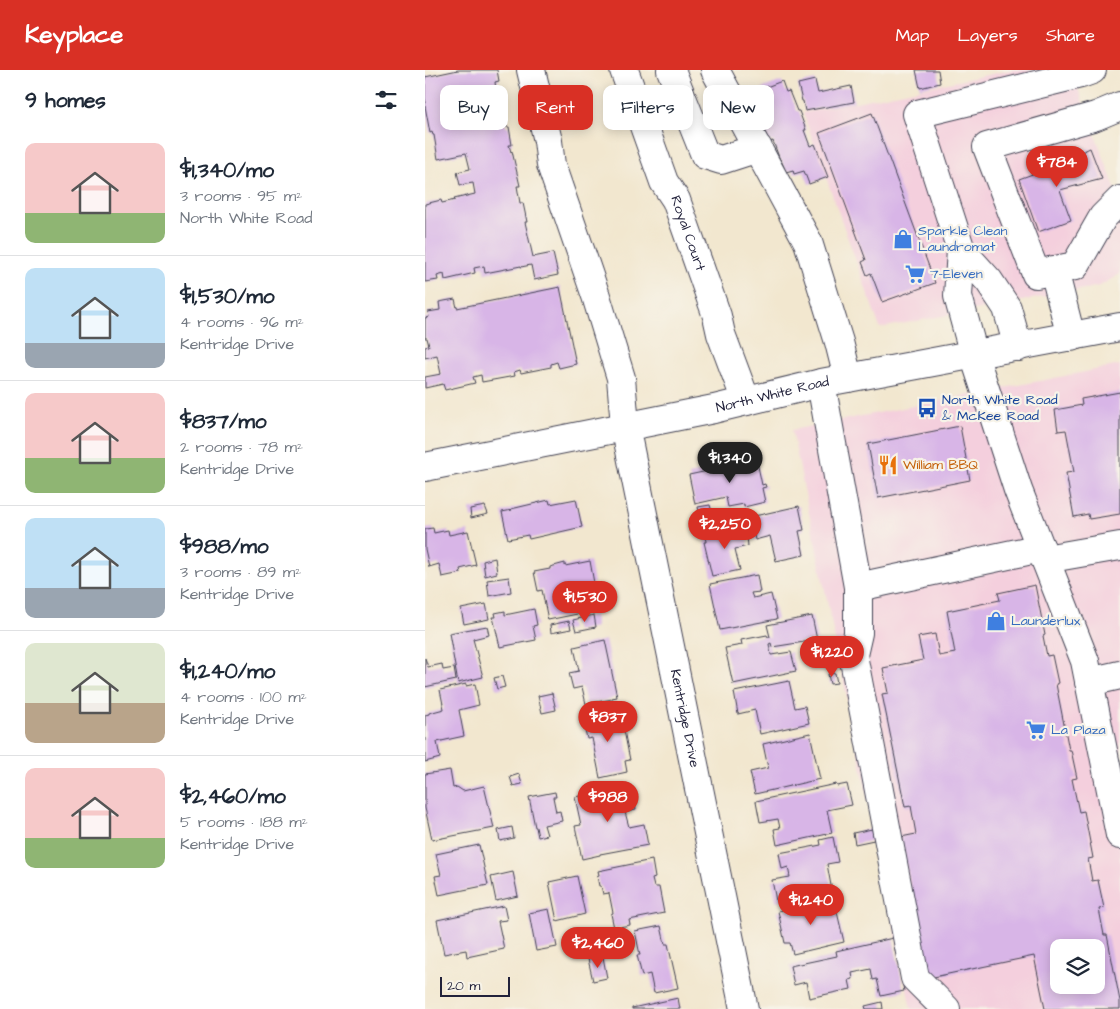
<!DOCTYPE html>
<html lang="en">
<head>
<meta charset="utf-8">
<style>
  body { margin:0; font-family:"Architects Daughter",sans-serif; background:#f2f2f3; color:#1f2937; height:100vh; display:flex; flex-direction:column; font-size:19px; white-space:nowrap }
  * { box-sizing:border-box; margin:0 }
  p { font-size:16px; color:#747a83 }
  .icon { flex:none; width:28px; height:28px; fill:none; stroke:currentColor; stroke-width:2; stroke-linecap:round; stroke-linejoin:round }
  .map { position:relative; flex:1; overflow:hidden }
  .side { display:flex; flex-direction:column; background:#fff; width:425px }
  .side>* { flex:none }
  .top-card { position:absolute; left:15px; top:15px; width:475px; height:45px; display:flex; gap:10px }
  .controls { position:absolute; left:625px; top:869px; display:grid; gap:10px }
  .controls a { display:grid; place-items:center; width:55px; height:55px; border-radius:10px; background:#fff; box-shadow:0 2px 12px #0003; font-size:25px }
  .scale { position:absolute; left:15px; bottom:12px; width:70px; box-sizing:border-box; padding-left:5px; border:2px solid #22223b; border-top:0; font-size:14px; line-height:18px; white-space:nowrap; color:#22223b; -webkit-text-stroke:4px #f7f3e8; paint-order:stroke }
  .price { position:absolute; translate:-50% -42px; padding:0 11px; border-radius:18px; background:#d93025; color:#fff; font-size:16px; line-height:32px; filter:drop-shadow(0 1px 2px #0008) }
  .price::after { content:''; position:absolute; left:50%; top:30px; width:15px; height:11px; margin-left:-8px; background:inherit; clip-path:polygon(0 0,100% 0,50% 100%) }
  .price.active { background:#222; color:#fff }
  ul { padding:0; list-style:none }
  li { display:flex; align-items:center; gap:15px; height:125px; padding:0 25px }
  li+li { border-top:1px solid #e0e1e3 }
  li span { display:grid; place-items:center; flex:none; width:140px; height:100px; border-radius:10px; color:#555 }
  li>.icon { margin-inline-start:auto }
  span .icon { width:60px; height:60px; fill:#fffc; stroke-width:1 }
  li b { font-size:21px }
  h2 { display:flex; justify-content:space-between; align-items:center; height:60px; padding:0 25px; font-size:21px }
  .tag { padding:0 18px; border-radius:10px; background:#fff; box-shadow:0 2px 12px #0003; font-size:18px; line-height:45px }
  .tag.active { background:#d93025; color:#fff }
  header { display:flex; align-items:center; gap:30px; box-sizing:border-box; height:70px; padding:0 25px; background:#d93025; color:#fff }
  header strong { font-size:24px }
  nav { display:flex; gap:28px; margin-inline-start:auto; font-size:18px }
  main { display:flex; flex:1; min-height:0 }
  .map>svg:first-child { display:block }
</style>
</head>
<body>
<header>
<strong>Keyplace</strong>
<nav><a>Map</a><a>Layers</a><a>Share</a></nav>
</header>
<main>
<section class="side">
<h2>9 homes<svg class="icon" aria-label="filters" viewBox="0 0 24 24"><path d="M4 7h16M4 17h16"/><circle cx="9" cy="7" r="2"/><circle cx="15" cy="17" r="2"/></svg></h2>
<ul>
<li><span style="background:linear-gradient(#f6c9c9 70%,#8fb573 0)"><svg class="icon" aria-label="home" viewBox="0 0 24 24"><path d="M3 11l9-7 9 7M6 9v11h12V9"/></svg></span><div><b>$1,340/mo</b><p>3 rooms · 95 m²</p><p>North White Road</p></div></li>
<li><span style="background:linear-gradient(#bfe0f5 75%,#9aa5b1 0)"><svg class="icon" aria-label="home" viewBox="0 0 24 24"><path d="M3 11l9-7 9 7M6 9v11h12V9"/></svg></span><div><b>$1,530/mo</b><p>4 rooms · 96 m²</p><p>Kentridge Drive</p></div></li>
<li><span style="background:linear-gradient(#f6c9c9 65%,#8fb573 0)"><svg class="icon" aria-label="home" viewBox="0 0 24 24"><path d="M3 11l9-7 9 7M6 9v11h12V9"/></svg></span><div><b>$837/mo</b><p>2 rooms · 78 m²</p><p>Kentridge Drive</p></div></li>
<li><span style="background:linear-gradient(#bfe0f5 70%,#9aa5b1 0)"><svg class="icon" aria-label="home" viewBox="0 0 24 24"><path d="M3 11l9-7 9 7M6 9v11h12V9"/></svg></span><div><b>$988/mo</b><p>3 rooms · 89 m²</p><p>Kentridge Drive</p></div></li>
<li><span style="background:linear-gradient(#dfe7d0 60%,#b9a48a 0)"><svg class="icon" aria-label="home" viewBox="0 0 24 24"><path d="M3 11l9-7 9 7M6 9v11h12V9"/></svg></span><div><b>$1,240/mo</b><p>4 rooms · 100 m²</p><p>Kentridge Drive</p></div></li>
<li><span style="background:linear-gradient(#f6c9c9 70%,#8fb573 0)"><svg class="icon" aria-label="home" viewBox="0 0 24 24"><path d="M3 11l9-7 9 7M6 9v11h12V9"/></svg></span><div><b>$2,460/mo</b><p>5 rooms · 188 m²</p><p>Kentridge Drive</p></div></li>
</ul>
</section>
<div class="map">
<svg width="695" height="939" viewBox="0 0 695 939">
  <rect width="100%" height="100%" fill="#f7f3e8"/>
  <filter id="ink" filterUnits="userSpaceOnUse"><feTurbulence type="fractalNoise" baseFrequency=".02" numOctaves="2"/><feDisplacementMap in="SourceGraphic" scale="10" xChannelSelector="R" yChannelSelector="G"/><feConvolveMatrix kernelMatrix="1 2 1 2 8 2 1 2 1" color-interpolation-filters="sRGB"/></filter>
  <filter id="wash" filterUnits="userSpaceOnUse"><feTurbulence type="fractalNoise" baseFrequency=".0096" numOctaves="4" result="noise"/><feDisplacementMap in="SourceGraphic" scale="20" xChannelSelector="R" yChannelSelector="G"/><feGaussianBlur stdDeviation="1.12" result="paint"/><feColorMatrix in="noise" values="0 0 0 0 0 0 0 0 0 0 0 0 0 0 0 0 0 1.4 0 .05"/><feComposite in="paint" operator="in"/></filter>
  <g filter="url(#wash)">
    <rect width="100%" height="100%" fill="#f2e7cf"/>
    <path fill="#f4cfdd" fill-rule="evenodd" d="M586 0H646L695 131V204L675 216 455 258 378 43Z
      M695 295V939H486L367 360ZM634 878H671V915H634Z"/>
    <g id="blocks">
      <path fill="#d8b5e7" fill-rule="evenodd" d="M33 0H72L74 11 70 12 71 20H73L76 33H78L82 51H80L81 57H84L87 75H84L86 82 87 81 95 116H92L95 133H98L102 152H100L108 187 128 183 133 205 109 210 106 195 96 197V196L60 203 59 196 49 198 50 203 20 210 19 204 12 206 13 210 0 212V134L16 130 17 133 30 130 29 129 50 124 48 113 35 115 32 102 45 99 41 83 13 89 9 65H8L7 62 5 63 0 36V33H1L0 28V7Z
        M491 0H513L515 13 495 18Z
        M390 10 393 23 426 16 429 32 380 41 378 31H377L373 14Z
        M357 11 361 22 364 21 372 41H374L381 60H379L385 76 390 74 403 107 384 114 379 101 369 104 368 100 361 102 356 90H355L348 71 344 72 331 41 341 38 338 31 340 30 336 19Z
        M447 43 510 213 457 232 446 203 442 205 437 192 441 190 394 63Z
        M665 78 677 109 635 120 646 150 613 162 594 109 621 99Z
        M135 217 151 294 134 298 132 292 126 294V297L96 303 95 300 89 302 90 306 57 312 56 305 48 307 50 313 20 320 18 314 0 318V307L16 304 12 285 0 288V277L4 276 2 268H0V248L4 247 3 242 15 240 14 232 30 229 32 238Z
        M695 322V444L664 449 663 444 649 447 641 403 649 402 641 360 633 361 630 340 657 335 656 329Z
        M535 356 545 410 453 428 443 374Z
        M331 387 337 415 340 414 341 417 337 418 340 432 319 437V434L303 437 301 427 270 434 264 405 292 399 291 395Z
        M151 429 157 457 104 469 103 465 83 469 77 442 87 440 86 439 124 430 125 434Z
        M285 435 290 453 277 455 273 437Z
        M60 436 63 444 46 448 45 439Z
        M374 436 379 460 374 461 379 485 351 491 345 466 330 470 325 447Z
        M318 456 321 467 322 466 323 476 310 479 315 500 287 506 279 472H281L280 464Z
        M8 458 9 463 23 460 24 465 43 461 51 495 35 499 36 503 17 507 14 494 4 497 0 479V459Z
        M70 488 72 503 60 506 58 491Z
        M165 491 169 513 166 514 171 538 167 539V541L123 550 117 520 113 521 109 502 125 499V497L140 493V496Z
        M332 505 335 522 326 523 328 528 346 524 352 549 295 560 285 514Z
        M84 507 86 522 64 526 62 510Z
        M610 515 620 565 618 566 622 586 627 585 633 613 631 614 644 680H646L652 708 647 709 654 742 659 741 668 788 663 789 667 811 673 810 679 838 674 839 679 865H682L695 931V939H620L609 886 504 908 476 767 491 764 486 736 480 737 457 624 463 623 458 598 498 590 493 567 510 564 514 586 530 583 522 541 575 530 573 523ZM634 878H671V915H634Z
        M61 534 64 549 39 554 36 539Z
        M109 539 112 555 108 556 111 570 75 577 68 547H71L70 543 80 541V545Z
        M169 545 171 557 151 561 148 550Z
        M387 546 392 570 347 577 346 573 344 574 346 585 366 582 371 601 308 614 300 578 317 575 316 570 342 565 343 567H345L342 555Z
        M144 551 146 559 126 563 125 555Z
        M62 556 64 565 48 569 58 607 33 613 24 563Z
        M180 570 192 627 187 628V629L161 634 157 617 148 619 144 603 154 601 149 577Z
        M0 588 3 597 17 594 18 600 29 598 31 610 0 617Z
        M410 603 412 613 405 614 403 604Z
        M77 606 80 617 72 619 69 608Z
        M364 611 370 638 380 636 384 653 335 664 330 640 313 644 309 622Z
        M41 614V616L50 614 54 635 34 640 39 666 12 672 15 688 0 692V645L4 644V643L19 639 15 620Z
        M127 623 131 640 117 643 113 626Z
        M195 641 205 690 200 691 202 702 175 708 167 668 162 669 158 649Z
        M385 663 395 709 330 724 325 702 343 698 338 674Z
        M25 700 28 718 32 717 38 721 59 716 69 758 7 770 0 738V704Z
        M94 704 97 714 88 716 85 707Z
        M411 714 412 716 422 714 427 735 402 740 407 763 352 775 349 759 355 758 353 749 335 752 331 731Z
        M206 715 211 740 200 742 204 757 219 754 223 775 175 784V785L157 789 150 756 156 755 150 727Z
        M130 722 131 727H128L131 742 135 741 137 751 119 755 122 765 113 767 111 757H110L104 727Z
        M87 757 89 768 75 771 73 760Z
        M447 759 449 770 430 774 428 763Z
        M408 767 413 792 402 794 407 821 351 831 347 810 365 807 363 797 357 799 354 783 396 775 395 770Z
        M54 775 63 815 14 825 10 806 16 805 11 784Z
        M227 790 230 808 227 809 229 817H234L239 843 204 850 205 855 189 858 186 844 188 843 184 823 178 824 176 816H174L172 806 174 805 173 801Z
        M88 802 93 826 71 831 66 807Z
        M152 806 160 844 132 851 124 812Z
        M409 829 419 872 368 884 365 873H360L353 841Z
        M79 836 82 850 73 851 79 879 42 887 41 880 19 884 12 850Z
        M124 839 132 877 111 881 104 843Z
        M236 856 240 874H243L253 918 229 923 225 904 217 906 212 885H215L210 861Z
        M468 868 479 921 456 926 452 909 448 910 446 899 427 903 428 909 424 910 426 919 384 928 381 912 369 915 365 896 412 886 411 881Z
        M178 887 182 908 168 911 163 889Z
        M253 928 255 939H207V938Z
        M457 932 458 939H441L440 936Z"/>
    </g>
  </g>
  <g filter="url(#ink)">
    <use href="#blocks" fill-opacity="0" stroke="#414051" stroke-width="1"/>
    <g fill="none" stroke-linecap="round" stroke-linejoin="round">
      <defs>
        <g id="minor">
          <path id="s1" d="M106 0 123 71 126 95 171 226 196 308 200 356 319 939"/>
          <path id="s2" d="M199 0 239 112 251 130 292 246 296 264 321 331"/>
          <path d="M246 0 280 85 296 90 333 78"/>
          <path d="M290 0 383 172 414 272 423 308"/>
          <path d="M667 0 656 4 492 44 536 180 533 226 549 285 593 420 660 591 695 765"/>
          <path d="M695 36 671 46 562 77 611 204 650 196 678 147 695 130"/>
          <path d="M536 180 564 211 582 238 593 277"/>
          <path d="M629 200 646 267"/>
          <path d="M396 313 433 517V563L428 585 490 908 521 939"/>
          <path d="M620 489 695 476"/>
          <path d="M433 517 616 478"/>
          <path d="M664 612 695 605"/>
        </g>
        <g id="major">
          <path id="s3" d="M0 397 289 339 396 313 695 257"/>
        </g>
      </defs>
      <use href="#minor" stroke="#414051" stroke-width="30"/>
      <use href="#major" stroke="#414051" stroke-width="30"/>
      <use href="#minor" stroke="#fff" stroke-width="28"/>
      <use href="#major" stroke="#fff" stroke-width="28"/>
    </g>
  </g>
  <defs>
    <symbol id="shop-bare" viewBox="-9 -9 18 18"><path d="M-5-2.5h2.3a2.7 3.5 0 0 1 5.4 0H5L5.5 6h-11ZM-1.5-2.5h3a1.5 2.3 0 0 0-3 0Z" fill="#3f7fe0" stroke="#f7f3e8" stroke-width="2.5" paint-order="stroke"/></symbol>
    <symbol id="supermarket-bare" viewBox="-9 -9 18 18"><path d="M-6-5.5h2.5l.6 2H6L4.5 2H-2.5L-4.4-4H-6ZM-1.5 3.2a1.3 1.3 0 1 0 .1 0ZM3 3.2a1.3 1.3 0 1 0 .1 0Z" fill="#3f7fe0" stroke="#f7f3e8" stroke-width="2.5" paint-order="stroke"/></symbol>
    <symbol id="bus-bare" viewBox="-9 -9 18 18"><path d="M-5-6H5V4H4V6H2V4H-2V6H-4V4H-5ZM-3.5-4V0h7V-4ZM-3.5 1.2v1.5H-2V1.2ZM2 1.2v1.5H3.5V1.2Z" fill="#1a4fb4" stroke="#f7f3e8" stroke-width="2.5" paint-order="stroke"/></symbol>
    <symbol id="restaurant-bare" viewBox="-9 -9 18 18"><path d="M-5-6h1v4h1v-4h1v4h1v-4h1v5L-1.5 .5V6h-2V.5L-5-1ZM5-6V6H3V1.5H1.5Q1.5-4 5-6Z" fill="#e8710a" stroke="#f7f3e8" stroke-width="2.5" paint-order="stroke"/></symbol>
  </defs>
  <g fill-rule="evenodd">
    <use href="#shop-bare" x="464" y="155" width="28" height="28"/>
    <use href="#supermarket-bare" x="476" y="190" width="28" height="28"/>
    <use href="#bus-bare" x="488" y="324" width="28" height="28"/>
    <use href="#restaurant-bare" x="449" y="381" width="28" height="28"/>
    <use href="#shop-bare" x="557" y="537" width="28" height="28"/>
    <use href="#supermarket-bare" x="597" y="646" width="28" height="28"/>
  </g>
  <g text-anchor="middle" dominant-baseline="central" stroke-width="4.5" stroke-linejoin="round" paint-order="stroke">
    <g font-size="14" fill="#366cbe" stroke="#f7f3e8" text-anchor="start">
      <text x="493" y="161">Sparkle Clean<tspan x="493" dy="16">Laundromat</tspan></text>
      <text x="505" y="204">7-Eleven</text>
      <text x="586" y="551">Launderlux</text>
      <text x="626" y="660">La Plaza</text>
    </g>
    <g font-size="14" fill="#22223b" stroke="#f7f3e8">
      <text stroke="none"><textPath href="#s2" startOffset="176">Royal Court</textPath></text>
      <text stroke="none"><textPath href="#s3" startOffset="355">North White Road</textPath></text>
      <text stroke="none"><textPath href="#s1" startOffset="668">Kentridge Drive</textPath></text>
    </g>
    <g font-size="14" fill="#164399" stroke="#f7f3e8" text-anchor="start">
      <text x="517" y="330">North White Road<tspan x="517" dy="16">&amp; McKee Road</tspan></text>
    </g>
    <g font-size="14" fill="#c56008" stroke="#f7f3e8" text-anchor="start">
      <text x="478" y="395">William BBQ</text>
    </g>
  </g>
</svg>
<div class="controls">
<a><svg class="icon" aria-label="layers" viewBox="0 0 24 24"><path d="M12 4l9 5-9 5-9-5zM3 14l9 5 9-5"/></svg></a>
</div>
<div class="scale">20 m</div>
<b class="price" style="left:632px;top:118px">$784</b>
<b class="price active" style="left:305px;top:414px">$1,340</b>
<b class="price" style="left:300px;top:480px">$2,250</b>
<b class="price" style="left:160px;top:553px">$1,530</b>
<b class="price" style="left:407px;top:608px">$1,220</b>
<b class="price" style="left:183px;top:673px">$837</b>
<b class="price" style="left:183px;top:753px">$988</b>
<b class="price" style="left:386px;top:856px">$1,240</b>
<b class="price" style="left:173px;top:899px">$2,460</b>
<div class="top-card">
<a class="tag">Buy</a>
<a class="tag active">Rent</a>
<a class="tag">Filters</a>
<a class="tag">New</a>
</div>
</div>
</main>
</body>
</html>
